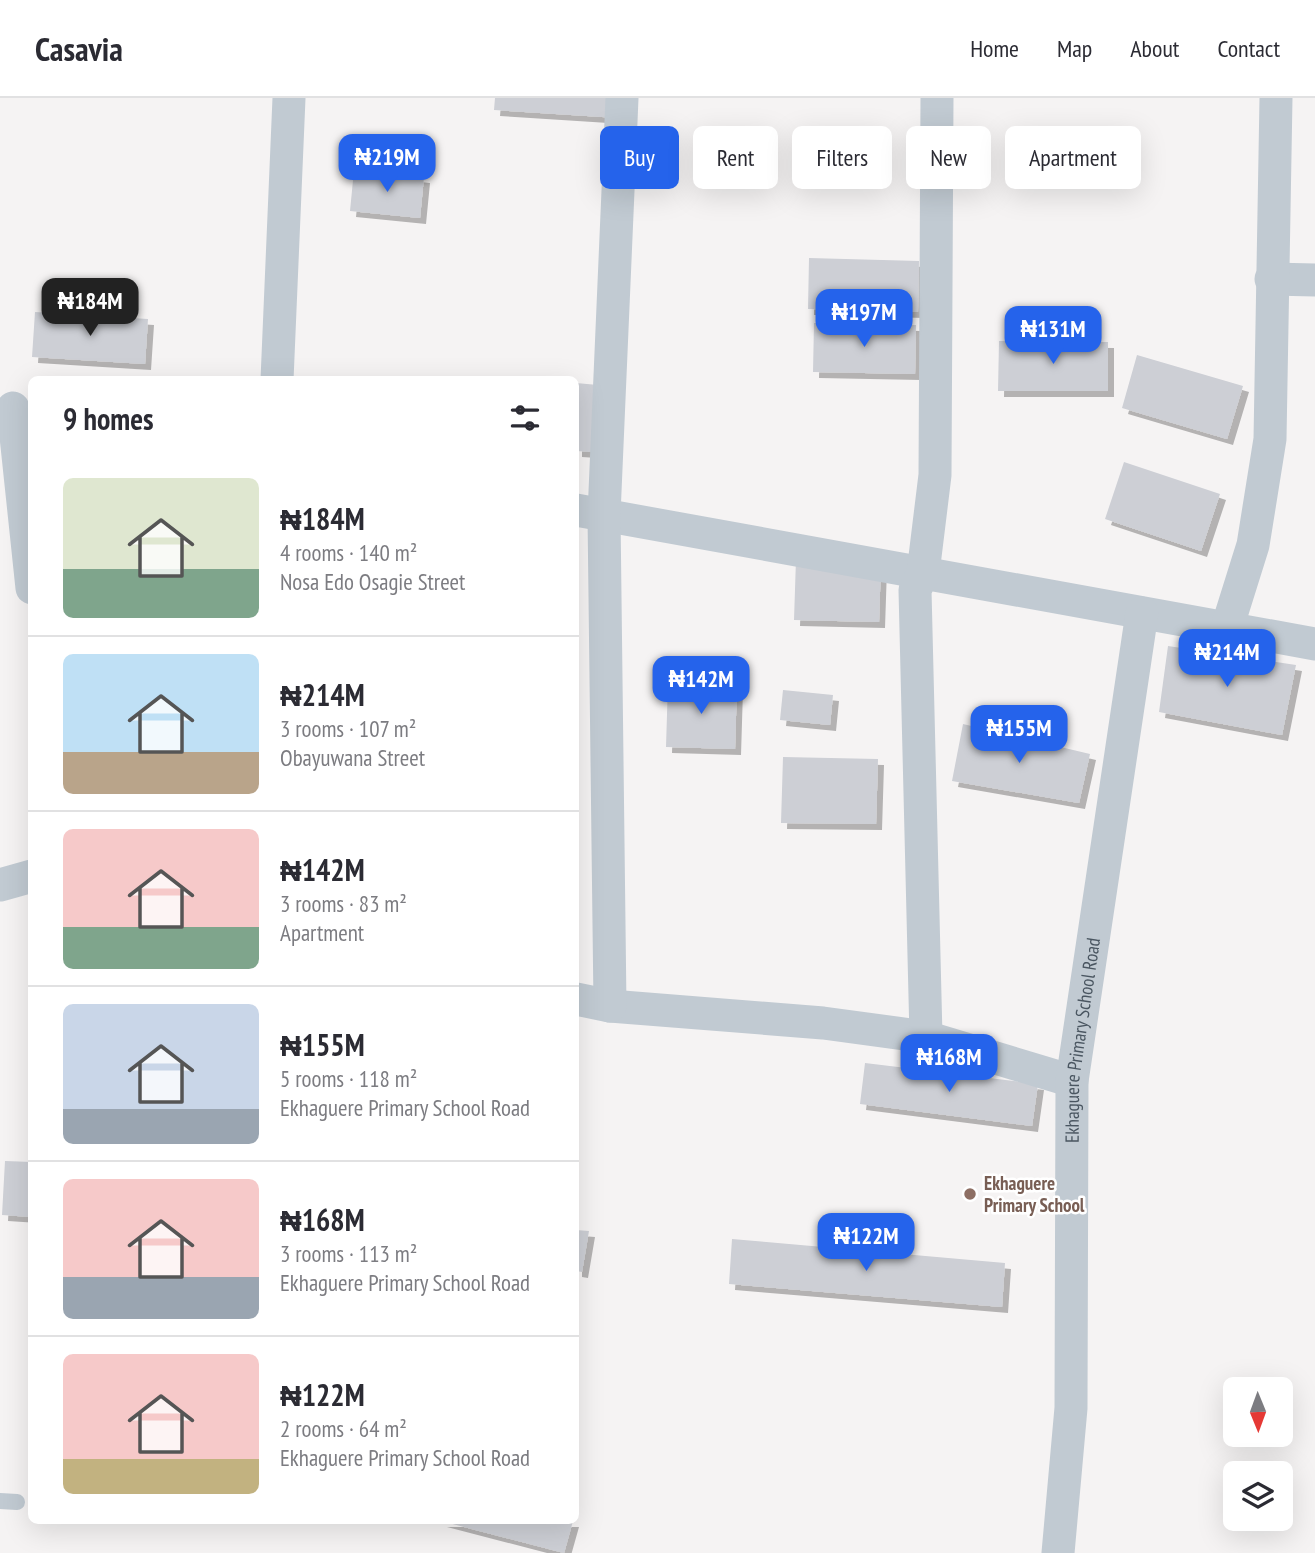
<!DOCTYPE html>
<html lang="en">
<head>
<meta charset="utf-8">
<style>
  body { margin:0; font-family:"PT Sans Narrow",sans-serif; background:#f2f2f3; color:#2b2b33; height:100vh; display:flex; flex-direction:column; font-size:26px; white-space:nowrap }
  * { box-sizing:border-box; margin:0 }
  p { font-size:23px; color:#7c7c81 }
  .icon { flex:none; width:38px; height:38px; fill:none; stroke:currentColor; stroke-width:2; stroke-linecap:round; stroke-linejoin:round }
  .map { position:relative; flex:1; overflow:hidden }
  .details { position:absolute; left:28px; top:278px; width:551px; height:1148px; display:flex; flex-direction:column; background:#fff; border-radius:10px; box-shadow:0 7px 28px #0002 }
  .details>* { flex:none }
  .guide { position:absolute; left:600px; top:28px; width:609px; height:63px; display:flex; gap:14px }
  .needle { width:46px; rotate:179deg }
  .buttons { position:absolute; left:1223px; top:1279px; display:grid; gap:14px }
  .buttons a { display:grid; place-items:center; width:70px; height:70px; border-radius:10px; background:#fff; box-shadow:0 7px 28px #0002; font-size:35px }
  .price { position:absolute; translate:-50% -60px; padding:0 16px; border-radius:14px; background:#2563eb; color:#fff; font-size:23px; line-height:46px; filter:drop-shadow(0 2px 4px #0008) }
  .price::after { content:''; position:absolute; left:50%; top:42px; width:21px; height:16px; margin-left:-10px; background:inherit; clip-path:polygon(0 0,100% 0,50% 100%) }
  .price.selected { background:#222; color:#fff }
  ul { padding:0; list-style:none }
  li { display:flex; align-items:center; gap:21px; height:175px; padding:0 35px }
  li+li { border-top:2px solid #e1e1e2 }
  li span { display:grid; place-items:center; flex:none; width:196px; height:140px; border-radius:10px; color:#555 }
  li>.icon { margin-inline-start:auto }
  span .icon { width:84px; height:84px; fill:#fffc; stroke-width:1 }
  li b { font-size:30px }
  h2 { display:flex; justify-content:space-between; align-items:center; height:84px; padding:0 35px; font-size:30px }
  .pill { padding:0 24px; border-radius:10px; background:#fff; box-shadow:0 7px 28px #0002; font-size:24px; line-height:63px }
  .pill.selected { background:#2563eb; color:#fff }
  header { display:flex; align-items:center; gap:42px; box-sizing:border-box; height:98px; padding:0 35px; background:#fff; border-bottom:2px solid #e1e1e2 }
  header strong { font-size:33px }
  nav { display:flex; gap:38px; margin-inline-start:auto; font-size:24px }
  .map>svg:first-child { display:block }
</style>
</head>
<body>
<header>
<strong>Casavia</strong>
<nav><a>Home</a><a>Map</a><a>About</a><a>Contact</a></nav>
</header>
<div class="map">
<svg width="1315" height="1455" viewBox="0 0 1315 1455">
  <defs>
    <filter id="shadow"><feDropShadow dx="6" dy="6" stdDeviation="0" flood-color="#0004"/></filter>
  </defs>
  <rect width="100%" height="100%" fill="#f5f3f3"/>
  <path fill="#cdcfd5" filter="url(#shadow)" d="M495 0H619L618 20 494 12Z
    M354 72 424 79 420 120 350 113Z
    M809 160 919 163 918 214 808 211Z
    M35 214 148 221 145 266 32 259Z
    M814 225 916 227 915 276 813 274Z
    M999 243 1108 244V293H998Z
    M1137 257 1243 288 1227 341 1122 310Z
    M576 285 598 287 591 354 576 353Z
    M1124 364 1220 396 1201 453 1105 421Z
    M796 461 881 464 879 524 794 522Z
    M1168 548 1296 567 1282 637 1159 614Z
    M668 584 737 586 735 651 666 649Z
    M783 592 833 597 830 627 780 622Z
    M963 626 1090 656 1079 705 952 683Z
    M783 659 878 661 876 726 781 725Z
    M865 965 1038 986 1032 1028 860 1006Z
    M5 1063 32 1064V1119L2 1117Z
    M576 1132 589 1133 582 1174 576 1173Z
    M732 1141 1005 1165 1002 1209 729 1186Z
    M441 1423H573L564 1455Z"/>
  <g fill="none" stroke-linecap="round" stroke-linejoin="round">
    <path stroke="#c1cad2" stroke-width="16" d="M0 1403 17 1404"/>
    <g stroke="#c1cad2" stroke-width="33">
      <path d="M1271 181 1315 182"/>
      <path d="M277 282 289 0"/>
      <path d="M13 310 32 490"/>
      <path d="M576 412 1315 546"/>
      <path d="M1227 530 1253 447 1270 341 1276 0"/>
      <path d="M0 787 32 778"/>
      <path d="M576 901 610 908 823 925 926 939 1072 983"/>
      <path d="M610 908 604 417 622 0"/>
      <path d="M926 939 915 492 923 475 935 377 937 0"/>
      <path id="s1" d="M1058 1455 1071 1310 1072 983 1142 515"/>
    </g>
  </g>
  <circle fill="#8d6e63" stroke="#fff" stroke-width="2.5" cx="970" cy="1096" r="7"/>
  <g text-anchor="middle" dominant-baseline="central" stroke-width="5" stroke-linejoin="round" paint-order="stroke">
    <g font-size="19" fill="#4a5661" stroke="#fff">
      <text stroke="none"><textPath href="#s1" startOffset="514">Ekhaguere Primary School Road</textPath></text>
    </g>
    <g font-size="19" font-weight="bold" fill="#785e54" stroke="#fff" text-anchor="start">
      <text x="984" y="1085">Ekhaguere<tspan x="984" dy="22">Primary School</tspan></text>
    </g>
  </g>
</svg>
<div class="buttons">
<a><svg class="needle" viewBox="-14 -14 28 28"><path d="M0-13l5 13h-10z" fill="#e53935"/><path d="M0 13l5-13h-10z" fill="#7c7c81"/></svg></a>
<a><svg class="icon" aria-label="layers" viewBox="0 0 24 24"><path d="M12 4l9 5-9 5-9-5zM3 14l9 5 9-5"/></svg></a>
</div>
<b class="price" style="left:387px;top:96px">₦219M</b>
<b class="price selected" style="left:90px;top:240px">₦184M</b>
<b class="price" style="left:864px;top:251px">₦197M</b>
<b class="price" style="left:1053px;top:268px">₦131M</b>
<b class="price" style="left:1227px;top:591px">₦214M</b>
<b class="price" style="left:701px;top:618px">₦142M</b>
<b class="price" style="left:1019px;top:667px">₦155M</b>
<b class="price" style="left:949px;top:996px">₦168M</b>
<b class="price" style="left:866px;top:1175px">₦122M</b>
<div class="guide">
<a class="pill selected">Buy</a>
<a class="pill">Rent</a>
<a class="pill">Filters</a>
<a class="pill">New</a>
<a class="pill">Apartment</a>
</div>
<section class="details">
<h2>9 homes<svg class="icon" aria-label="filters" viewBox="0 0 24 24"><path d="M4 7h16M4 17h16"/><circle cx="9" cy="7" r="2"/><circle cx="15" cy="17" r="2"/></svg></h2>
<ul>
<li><span style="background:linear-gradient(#dfe7d0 65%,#7fa58c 0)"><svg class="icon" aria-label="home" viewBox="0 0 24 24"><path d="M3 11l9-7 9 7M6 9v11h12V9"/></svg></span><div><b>₦184M</b><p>4 rooms · 140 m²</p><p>Nosa Edo Osagie Street</p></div></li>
<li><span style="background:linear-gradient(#bfe0f5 70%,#b9a48a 0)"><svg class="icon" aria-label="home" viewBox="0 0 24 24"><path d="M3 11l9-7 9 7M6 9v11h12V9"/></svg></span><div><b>₦214M</b><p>3 rooms · 107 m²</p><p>Obayuwana Street</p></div></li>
<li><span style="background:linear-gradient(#f6c9c9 70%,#7fa58c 0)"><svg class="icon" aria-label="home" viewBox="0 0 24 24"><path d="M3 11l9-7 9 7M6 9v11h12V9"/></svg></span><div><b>₦142M</b><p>3 rooms · 83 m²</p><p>Apartment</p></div></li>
<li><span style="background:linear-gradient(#c9d6e8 75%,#9aa5b1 0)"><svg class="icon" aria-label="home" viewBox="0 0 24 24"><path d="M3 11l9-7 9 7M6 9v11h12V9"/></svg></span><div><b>₦155M</b><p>5 rooms · 118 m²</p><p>Ekhaguere Primary School Road</p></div></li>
<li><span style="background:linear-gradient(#f6c9c9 70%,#9aa5b1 0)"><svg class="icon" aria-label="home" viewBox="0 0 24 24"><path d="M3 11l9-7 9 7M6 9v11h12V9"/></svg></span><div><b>₦168M</b><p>3 rooms · 113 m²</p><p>Ekhaguere Primary School Road</p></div></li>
<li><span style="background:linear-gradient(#f6c9c9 75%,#c2b280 0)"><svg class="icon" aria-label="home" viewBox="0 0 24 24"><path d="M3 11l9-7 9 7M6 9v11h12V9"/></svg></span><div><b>₦122M</b><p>2 rooms · 64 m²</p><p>Ekhaguere Primary School Road</p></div></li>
</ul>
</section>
</div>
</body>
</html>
